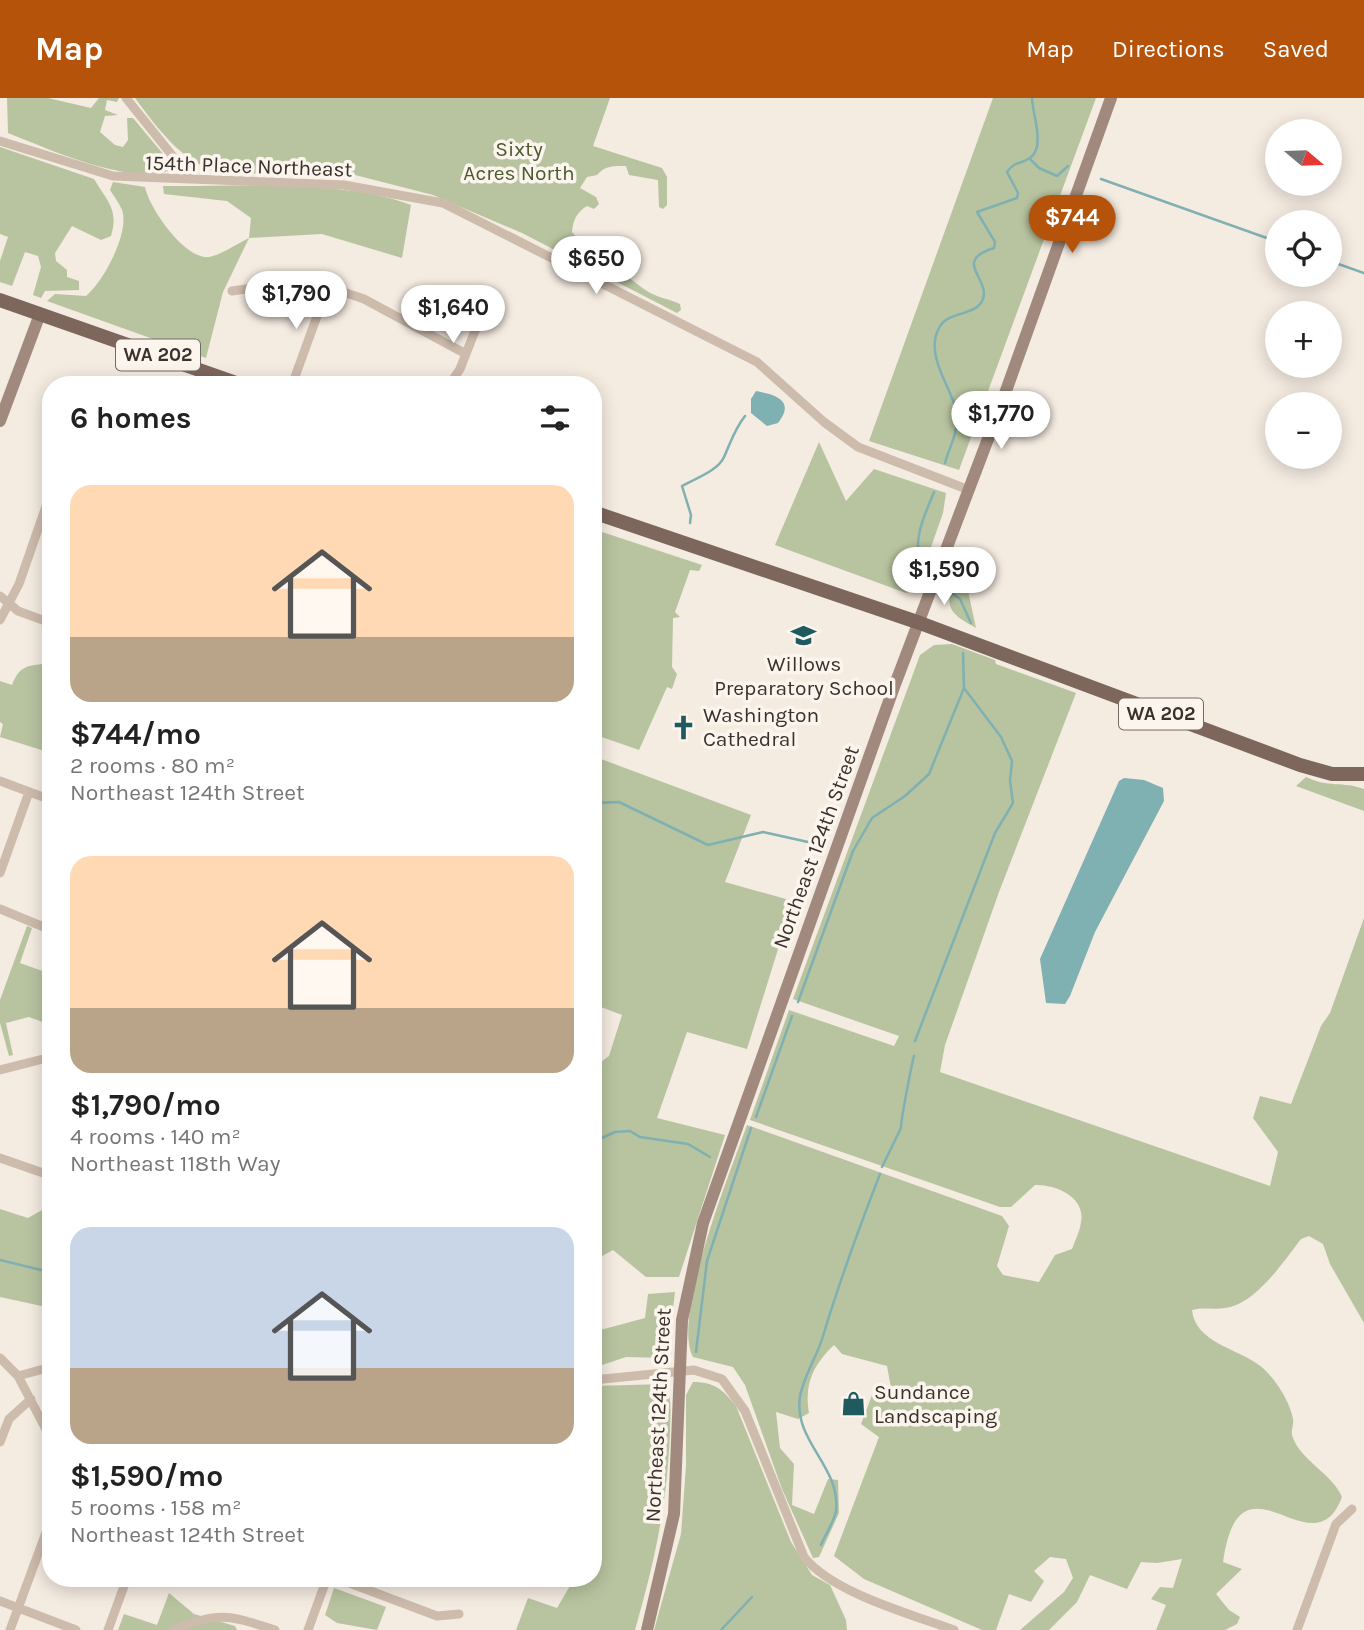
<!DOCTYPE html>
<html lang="en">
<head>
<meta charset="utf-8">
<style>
  body { margin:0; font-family:Karla,sans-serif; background:#f2f2f2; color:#222; height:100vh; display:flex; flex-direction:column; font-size:26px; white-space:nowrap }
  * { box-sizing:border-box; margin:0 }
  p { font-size:23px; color:#767676 }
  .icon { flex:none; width:38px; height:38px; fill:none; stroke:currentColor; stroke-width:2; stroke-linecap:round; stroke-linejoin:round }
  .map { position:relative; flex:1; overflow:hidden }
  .drawer { position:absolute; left:42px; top:278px; width:560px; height:1211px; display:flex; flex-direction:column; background:#fff; border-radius:28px; box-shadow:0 4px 18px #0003 }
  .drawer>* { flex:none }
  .needle { width:46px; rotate:109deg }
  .fabs { position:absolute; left:1265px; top:21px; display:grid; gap:14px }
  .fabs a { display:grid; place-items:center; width:77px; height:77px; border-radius:50%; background:#fff; box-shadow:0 4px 18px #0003; font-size:35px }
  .price { position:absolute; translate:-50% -60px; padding:0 16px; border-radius:24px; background:#fff; color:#222; font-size:23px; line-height:46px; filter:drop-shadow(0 2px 4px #0008) }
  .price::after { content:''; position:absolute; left:50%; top:42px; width:21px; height:16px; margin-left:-10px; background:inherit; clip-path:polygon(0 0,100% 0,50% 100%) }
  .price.selected { background:#b45309; color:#fff }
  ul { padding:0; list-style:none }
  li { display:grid; align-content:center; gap:14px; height:371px; padding:0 28px }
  li span { display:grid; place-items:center; height:217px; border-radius:21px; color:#555 }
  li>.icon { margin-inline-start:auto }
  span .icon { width:126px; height:126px; fill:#fffc; stroke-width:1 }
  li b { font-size:30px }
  h2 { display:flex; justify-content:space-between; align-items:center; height:84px; padding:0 28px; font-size:30px }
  header { display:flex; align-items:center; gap:42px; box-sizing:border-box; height:98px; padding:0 35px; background:#b45309; color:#fff }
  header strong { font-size:33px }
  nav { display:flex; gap:38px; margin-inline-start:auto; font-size:24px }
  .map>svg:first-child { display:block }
</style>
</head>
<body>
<header>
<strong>Map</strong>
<nav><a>Map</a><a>Directions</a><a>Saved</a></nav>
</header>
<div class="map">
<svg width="1364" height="1532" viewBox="0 0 1364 1532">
  <rect width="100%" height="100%" fill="#f4ebe1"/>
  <path fill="#b8c4a0" d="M7 0H48L91 10 99 0H119L117 4 107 2 105 12 118 17 105 18 100 34 115 47 123 49 128 42 127 20H133L169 63 168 73C124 86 49 51 8 35Z
    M135 0H610L593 48 662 70 667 79V107L663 111 659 109 658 82 629 77 626 68C613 68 606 67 597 77L587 79 580 90 596 99 599 106 594 111 587 108C577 114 573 122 572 134L579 142 577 150 586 159 613 167 617 175C631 179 636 186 647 193 655 199 670 201 680 206L681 212 677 215 522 135 433 97 355 77 219 75C180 62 159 32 135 0Z
    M993 0H1096L959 372 869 343Z
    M0 49 94 81C107 103 119 111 111 138L101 142 72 128 55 155 56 163 67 172V179L79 183V192L45 193 41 200 33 197 41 169 38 158 25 154 12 188 0 184V163L8 139 0 136Z
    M113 84 145 89C149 110 185 162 209 159 221 157 238 145 249 140L251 120 227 103 164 96 163 88C238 89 341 81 411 107L402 160 322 136 249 140 223 194 206 260 47 203 55 196 86 198C103 184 130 135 122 112 119 105 114 98 110 92Z
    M819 344 846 403 874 371 946 395 943 415 917 489 906 495 775 447Z
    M593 431 702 467 699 473 690 472 675 514 680 519 673 520 672 569 677 576 672 591 667 589 639 652 593 636Z
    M955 481 967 488 976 530C949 515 944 510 955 481Z
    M952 546 995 562 996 566 1076 595 999 794 945 947 940 974 1270 1088 1278 1054 1253 1020 1260 998 1291 1006 1321 928 1330 915 1364 820V1225L1330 1166 1323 1146 1309 1138 1301 1141C1284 1163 1255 1207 1225 1210 1213 1212 1204 1209 1192 1212 1195 1244 1236 1250 1259 1267 1273 1277 1290 1303 1293 1321 1294 1326 1291 1332 1292 1337 1299 1362 1332 1375 1342 1399 1313 1477 1240 1343 1223 1464L1242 1471 1216 1496 1229 1512 1240 1519 1237 1526 1225 1532H1156L1166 1507 1151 1501 1160 1489 1173 1490 1182 1461 1157 1465 1141 1464 1127 1491 1090 1477 1077 1504 1049 1532H1020L1064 1494 1073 1480 1066 1461 1050 1459 1034 1473 1044 1483 1031 1504 1009 1496 996 1532H982L864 1481 834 1458 879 1339 861 1326 874 1292 891 1290 887 1268 842 1256 834 1247C813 1267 804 1286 809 1315L798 1321 776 1314 780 1350 794 1366 792 1407 814 1416 828 1381 838 1382 839 1415 819 1459 813 1460 782 1391 745 1287 733 1269 693 1259C671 1219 731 1072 747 1027L1002 1118 1009 1128 997 1168 1003 1177 1039 1184 1055 1157 1072 1151C1075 1143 1080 1133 1081 1124 1086 1099 1055 1086 1035 1087L1011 1109H1000L750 1022 789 912 894 948 899 938 793 901 920 557 934 547Z
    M42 566 51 569V655L0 639 3 626 0 624V583L12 587C19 570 24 568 42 566Z
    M593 658 751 717 725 784 793 803 747 951 687 934 657 1020 725 1037 679 1179H646L613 1152 593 1163V970L609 958 622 917 593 906Z
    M1306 679C1328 690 1343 683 1364 691V713L1296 688Z
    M27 828 32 830 20 865 51 876V918L48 926 29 919 6 925 13 957 9 958 0 925V902Z
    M51 1107V1210L0 1199V1111L28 1120Z
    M675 1194 667 1260 626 1259 593 1270V1234L645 1220 648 1196Z
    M693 1284C715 1284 723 1292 736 1308L791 1444 812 1477 830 1487 846 1522 847 1532H654L681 1436 686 1368V1297Z
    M665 1286C673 1300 670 1319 670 1334 667 1407 655 1462 635 1532H516L528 1500 557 1510 574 1481 593 1480V1419L601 1400 593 1397V1288Z
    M334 1490 386 1509 377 1532 337 1525 325 1517Z
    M169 1495 194 1516 235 1528 237 1532H118L124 1516 157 1527Z"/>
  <path fill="#7fb0b2" d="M756 293C772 296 797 301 778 325L767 328 751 315V301Z
    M1124 680 1144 682 1163 690 1164 703 1095 834 1070 898 1065 906 1046 905 1040 861 1119 683Z"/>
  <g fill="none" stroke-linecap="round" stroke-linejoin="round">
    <path stroke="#7fb0b2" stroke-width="2.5" d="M1030 61 1039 70 1057 78 1068 68
      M1101 81 1278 144
      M1330 163 1364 175
      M945 365C949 350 958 335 957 318 956 295 923 259 939 230 948 212 976 219 983 201 990 180 952 163 994 150L995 144 977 114 1017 100 1018 95 1007 74C1016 62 1020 67 1030 60 1046 49 1032 15 1032 0
      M690 425 691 417 682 388C694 381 718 373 724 359 731 344 734 332 745 318
      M922 478C926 458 918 463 918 451 917 431 927 412 934 394
      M948 492 960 501 971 525
      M593 705 619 704 708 747 763 734 817 746
      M798 904 853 753 872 720 905 698 929 676 964 590 963 555
      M915 943 995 735 1013 705 1010 683 1012 663 1001 639 964 590
      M756 1019 792 918
      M593 1044 615 1034 630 1033 640 1039 688 1046 710 1059
      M882 1069 901 1030C900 1026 912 965 914 958
      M0 1162 41 1172 51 1168
      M696 1254 707 1163 751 1030
      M821 1447C825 1437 834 1424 836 1413 841 1368 793 1344 800 1298 804 1277 817 1259 823 1238 840 1182 859 1130 880 1076
      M721 1532 752 1499"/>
    <path stroke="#cdbbac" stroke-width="9" d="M126 0 191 81
      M0 43 113 78 344 87 443 105 757 264 824 324 858 349 969 392
      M232 193 308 182 364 201 466 256
      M450 286 460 271 480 220
      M292 287 328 188
      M0 498 18 513 51 525
      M0 522 19 486 51 394
      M0 683 51 702
      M0 775 29 694
      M0 811 51 832
      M0 972 51 959
      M0 1060 46 1076
      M0 1260 18 1278 51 1341
      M18 1278 51 1269
      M593 1282 694 1272 722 1281 745 1313 804 1459C833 1495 910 1516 954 1532
      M0 1344 9 1321 31 1301
      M336 1480 437 1518 459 1516
      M0 1503 76 1532
      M10 1532 51 1421
      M108 1532 127 1480
      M173 1532C220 1513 228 1517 275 1532
      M308 1532 327 1480
      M1297 1532 1336 1426 1352 1411"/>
    <path stroke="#a18a7d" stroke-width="12" d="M0 323 40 216
      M647 1532 674 1416 682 1222 703 1125 894 589 1002 304 1111 0"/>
    <path stroke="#7d675c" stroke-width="14" d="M0 202 242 287
      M593 414 920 525 1300 667 1332 676H1364"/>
  </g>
  <defs>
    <symbol id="school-bare" viewBox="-9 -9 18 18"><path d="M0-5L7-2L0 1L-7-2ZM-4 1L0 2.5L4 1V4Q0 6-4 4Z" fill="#1f5a5e" stroke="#fbf5ee" stroke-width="2.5" paint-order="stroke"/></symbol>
    <symbol id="church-bare" viewBox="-9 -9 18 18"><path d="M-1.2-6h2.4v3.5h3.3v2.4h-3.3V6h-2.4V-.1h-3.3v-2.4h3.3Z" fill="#1f5a5e" stroke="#fbf5ee" stroke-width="2.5" paint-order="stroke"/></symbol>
    <symbol id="shop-bare" viewBox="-9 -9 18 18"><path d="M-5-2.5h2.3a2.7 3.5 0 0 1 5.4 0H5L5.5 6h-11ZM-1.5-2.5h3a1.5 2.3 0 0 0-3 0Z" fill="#1f5a5e" stroke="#fbf5ee" stroke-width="2.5" paint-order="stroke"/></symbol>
  </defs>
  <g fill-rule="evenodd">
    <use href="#school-bare" x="786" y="520" width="35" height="35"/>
    <use href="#church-bare" x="666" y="612" width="35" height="35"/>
    <use href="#shop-bare" x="836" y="1288" width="35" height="35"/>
  </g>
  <g text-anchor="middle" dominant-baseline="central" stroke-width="7" stroke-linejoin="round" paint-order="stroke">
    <g fill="#fbf5ee" stroke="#756b66" stroke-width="2">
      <rect x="116" y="241.5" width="84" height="31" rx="5"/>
      <rect x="1119" y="600.5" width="84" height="31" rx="5"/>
    </g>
    <g font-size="19" font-weight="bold" fill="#3b302b">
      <text x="158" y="257">WA 202</text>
      <text x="1161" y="616">WA 202</text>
    </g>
    <g font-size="21" fill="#4a5a2e" stroke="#fbf5ee">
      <text x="519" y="51">Sixty<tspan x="519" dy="24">Acres North</tspan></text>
    </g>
    <g font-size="21" fill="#3b302b" stroke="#fbf5ee">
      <text transform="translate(249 68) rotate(2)">154th Place Northeast</text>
      <text transform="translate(816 749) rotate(-70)">Northeast 124th Street</text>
      <text transform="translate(658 1317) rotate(-87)">Northeast 124th Street</text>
    </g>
    <g font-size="21" fill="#3b302b" stroke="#fbf5ee" text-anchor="start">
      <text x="804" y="566" text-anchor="middle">Willows<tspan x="804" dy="24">Preparatory School</tspan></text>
      <text x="703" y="617">Washington<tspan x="703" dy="24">Cathedral</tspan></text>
      <text x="874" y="1294">Sundance<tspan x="874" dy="24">Landscaping</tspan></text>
    </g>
  </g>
</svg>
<div class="fabs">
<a><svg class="needle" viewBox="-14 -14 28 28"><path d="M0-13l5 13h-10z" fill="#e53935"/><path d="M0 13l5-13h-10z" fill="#767676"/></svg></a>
<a><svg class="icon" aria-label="locate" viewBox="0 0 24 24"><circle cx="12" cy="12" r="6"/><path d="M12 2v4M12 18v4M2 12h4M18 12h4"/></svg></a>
<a>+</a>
<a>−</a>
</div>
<b class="price selected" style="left:1072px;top:157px">$744</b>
<b class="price" style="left:596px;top:198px">$650</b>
<b class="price" style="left:296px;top:233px">$1,790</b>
<b class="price" style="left:453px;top:247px">$1,640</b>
<b class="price" style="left:1001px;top:353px">$1,770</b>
<b class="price" style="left:944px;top:509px">$1,590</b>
<section class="drawer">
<h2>6 homes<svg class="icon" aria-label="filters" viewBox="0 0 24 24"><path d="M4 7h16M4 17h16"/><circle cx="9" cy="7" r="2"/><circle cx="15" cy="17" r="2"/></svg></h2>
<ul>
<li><span style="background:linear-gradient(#ffd9b3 70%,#b9a48a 0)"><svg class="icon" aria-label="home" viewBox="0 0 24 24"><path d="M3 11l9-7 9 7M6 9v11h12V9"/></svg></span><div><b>$744/mo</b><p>2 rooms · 80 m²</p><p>Northeast 124th Street</p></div></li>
<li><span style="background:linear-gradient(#ffd9b3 70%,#b9a48a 0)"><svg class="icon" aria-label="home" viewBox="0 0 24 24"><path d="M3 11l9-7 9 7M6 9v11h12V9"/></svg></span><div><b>$1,790/mo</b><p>4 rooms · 140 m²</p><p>Northeast 118th Way</p></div></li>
<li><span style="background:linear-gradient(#c9d6e8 65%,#b9a48a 0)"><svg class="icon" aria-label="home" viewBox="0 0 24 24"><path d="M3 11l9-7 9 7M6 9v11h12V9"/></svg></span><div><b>$1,590/mo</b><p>5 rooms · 158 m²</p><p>Northeast 124th Street</p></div></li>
</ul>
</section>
</div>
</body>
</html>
